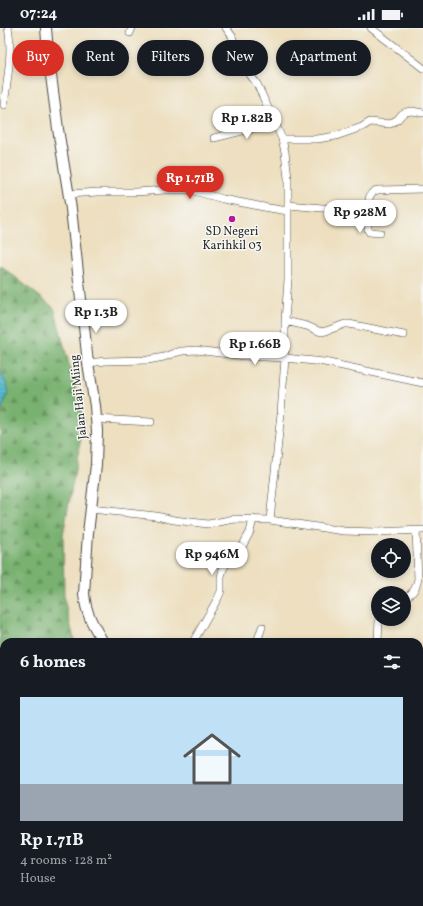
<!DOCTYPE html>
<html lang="en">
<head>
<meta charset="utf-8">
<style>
  body { margin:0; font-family:Vollkorn,serif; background:#242831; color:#f1f3f6; height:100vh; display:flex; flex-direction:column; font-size:15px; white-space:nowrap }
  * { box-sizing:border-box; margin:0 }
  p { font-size:13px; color:#9ea1a6 }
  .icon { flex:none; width:22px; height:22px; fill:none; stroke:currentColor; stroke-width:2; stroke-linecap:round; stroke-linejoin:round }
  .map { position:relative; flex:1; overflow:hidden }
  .details { position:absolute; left:0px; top:610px; width:423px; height:268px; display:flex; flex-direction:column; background:#171b24; border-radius:12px 12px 0 0; box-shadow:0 2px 6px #0003 }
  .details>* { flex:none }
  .banner { position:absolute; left:12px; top:12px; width:399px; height:36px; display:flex; gap:8px }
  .controls { position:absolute; left:371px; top:510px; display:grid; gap:8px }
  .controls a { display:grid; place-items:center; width:40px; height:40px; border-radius:50%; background:#171b24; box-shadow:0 2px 6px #0003; font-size:20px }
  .price { position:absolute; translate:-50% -34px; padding:0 9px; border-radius:14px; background:#fff; color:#222; font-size:13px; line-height:26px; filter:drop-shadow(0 1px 2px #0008) }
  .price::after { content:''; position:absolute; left:50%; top:24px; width:12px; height:9px; margin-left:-6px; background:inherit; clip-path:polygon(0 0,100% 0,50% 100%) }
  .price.current { background:#d93025; color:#fff }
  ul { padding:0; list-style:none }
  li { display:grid; align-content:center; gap:8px; height:212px; padding:0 20px }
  li span { display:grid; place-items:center; height:124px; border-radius:0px; color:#555 }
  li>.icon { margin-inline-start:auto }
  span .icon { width:72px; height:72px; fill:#fffc; stroke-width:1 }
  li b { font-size:17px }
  h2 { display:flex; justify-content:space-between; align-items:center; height:48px; padding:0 20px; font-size:17px }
  .tag { padding:0 14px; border-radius:18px; background:#171b24; box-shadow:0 2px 6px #0003; font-size:14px; line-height:36px }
  .tag.current { background:#d93025; color:#fff }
  .status { display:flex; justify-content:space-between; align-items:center; height:28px; padding:0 20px; background:#171b24; direction:ltr }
  .status svg { height:11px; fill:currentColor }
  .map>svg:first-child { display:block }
</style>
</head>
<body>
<div class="status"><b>07:24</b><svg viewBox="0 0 49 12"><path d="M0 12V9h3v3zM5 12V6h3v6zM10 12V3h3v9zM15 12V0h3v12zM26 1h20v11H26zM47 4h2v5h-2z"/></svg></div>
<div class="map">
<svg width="423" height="878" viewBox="0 0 423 878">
  <defs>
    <pattern id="grass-tufts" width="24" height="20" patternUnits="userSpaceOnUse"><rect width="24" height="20" fill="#96ce81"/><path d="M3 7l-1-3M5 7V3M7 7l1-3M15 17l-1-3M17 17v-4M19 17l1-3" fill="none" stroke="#81b170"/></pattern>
    <pattern id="forest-firs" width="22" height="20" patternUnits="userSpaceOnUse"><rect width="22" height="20" fill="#78b16f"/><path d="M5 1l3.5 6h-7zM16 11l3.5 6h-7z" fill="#63905b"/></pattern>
    <pattern id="wetland-marsh" width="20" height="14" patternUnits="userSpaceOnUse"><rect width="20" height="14" fill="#96ce81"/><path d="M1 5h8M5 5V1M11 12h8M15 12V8" fill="none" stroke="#81b170"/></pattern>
    <pattern id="water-rules" width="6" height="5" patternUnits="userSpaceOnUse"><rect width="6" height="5" fill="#53bcd0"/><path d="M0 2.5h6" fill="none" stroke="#4599a9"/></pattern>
  </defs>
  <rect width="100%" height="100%" fill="#f6f6f2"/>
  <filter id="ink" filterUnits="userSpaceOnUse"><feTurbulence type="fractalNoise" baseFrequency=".025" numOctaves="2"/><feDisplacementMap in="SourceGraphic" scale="8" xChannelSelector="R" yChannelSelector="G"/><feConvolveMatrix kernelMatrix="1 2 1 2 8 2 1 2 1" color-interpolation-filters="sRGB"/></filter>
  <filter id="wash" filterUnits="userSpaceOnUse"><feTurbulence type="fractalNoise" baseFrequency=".012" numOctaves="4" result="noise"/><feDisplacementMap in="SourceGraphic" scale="16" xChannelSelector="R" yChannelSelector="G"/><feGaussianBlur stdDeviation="0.9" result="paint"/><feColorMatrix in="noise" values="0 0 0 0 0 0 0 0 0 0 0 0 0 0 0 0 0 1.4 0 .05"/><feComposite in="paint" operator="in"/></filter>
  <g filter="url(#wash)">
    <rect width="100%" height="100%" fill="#eddfbf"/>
    <path fill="url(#grass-tufts)" stroke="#607c56" d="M301 874H324L333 878H270Z"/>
    <path fill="url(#forest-firs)" stroke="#526e4d" d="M0 237 54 280 84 393 63 507 64 571 74 611 72 614H4V670L0 664V387L9 362 0 342Z
      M419 869 423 870V878H333L324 874H419Z
      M99 874H301L270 878H102Z"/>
    <path fill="url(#wetland-marsh)" stroke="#607c56" d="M0 664 4 670V796L0 793Z"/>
    <path fill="url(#water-rules)" stroke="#3f747e" d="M0 342 9 362 0 387Z"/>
  </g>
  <g filter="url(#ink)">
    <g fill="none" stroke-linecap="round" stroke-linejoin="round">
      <defs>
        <path id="street" d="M371 0 423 40
          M130 5 132 0
          M4 77C7 54 13 23 8 0
          M214 110 275 95
          M282 111H317L336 108 362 99 370 94 390 96 398 91 402 86 406 84 412 83 423 85
          M68 166 98 164H135L165 162H190L223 171 269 180 288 183V150L285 124 282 111 275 95 257 56 248 44 239 30 232 8 226 0
          M288 177 368 184C369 174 367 164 378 162L423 161
          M288 183V252L285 293V330L281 385 270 492 344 503 376 504 423 502
          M368 184V202L369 204 380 205
          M285 293 307 298 321 304 326 303 345 296H349L404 307
          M88 335 106 333 148 332 164 329 174 325 182 323 196 322 244 328 285 330 324 334 423 355
          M96 391 151 394
          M91 481 156 488 174 492 208 496 214 495 234 491 270 492
          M404 569C413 567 416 560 418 551L416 502
          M193 614 218 570 221 563V549L223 541 230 530 243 517 250 504 253 491
          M257 614 262 599
          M378 614 379 591"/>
        <path id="secondary" d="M46 0 48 25 58 101 71 181 88 335 95 378 97 403 96 437 88 505 84 566C86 586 93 597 103 614
          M419 841 423 842"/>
      </defs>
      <use href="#street" stroke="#484641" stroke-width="8"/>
      <use href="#secondary" stroke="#484641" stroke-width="12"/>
      <use href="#street" stroke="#fff" stroke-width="7"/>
      <use href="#secondary" stroke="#fff" stroke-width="10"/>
    </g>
  </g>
  <circle fill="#b5179e" stroke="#f6f6f2" stroke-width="1.5" cx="232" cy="191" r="4"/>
  <g text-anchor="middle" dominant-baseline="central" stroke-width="3" stroke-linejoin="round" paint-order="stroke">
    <g font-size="12" fill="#2b2b2b" stroke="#f6f6f2">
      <text x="232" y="204">SD Negeri<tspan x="232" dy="14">Karihkil 03</tspan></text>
    </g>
    <g font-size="12" fill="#2b2b2b" stroke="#f6f6f2">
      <text transform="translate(79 369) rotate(-96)">Jalan Haji Miing</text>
    </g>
  </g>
</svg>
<div class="controls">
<a><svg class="icon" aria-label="locate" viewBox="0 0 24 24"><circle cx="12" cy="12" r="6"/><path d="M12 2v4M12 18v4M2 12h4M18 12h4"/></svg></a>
<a><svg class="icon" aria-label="layers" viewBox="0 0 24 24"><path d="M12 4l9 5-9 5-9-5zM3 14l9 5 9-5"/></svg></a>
</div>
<b class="price" style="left:247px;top:112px">Rp 1.82B</b>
<b class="price current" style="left:190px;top:172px">Rp 1.71B</b>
<b class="price" style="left:360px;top:206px">Rp 928M</b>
<b class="price" style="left:96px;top:306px">Rp 1.3B</b>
<b class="price" style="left:255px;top:338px">Rp 1.66B</b>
<b class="price" style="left:212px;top:548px">Rp 946M</b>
<div class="banner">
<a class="tag current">Buy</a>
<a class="tag">Rent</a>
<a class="tag">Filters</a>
<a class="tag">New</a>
<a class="tag">Apartment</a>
</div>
<section class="details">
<h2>6 homes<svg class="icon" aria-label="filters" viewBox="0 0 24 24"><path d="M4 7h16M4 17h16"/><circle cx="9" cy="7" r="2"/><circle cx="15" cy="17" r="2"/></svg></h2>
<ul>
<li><span style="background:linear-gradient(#bfe0f5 70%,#9aa5b1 0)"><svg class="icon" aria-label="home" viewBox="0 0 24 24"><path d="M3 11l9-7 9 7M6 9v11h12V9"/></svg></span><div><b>Rp 1.71B</b><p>4 rooms · 128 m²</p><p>House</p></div></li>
</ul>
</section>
</div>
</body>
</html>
